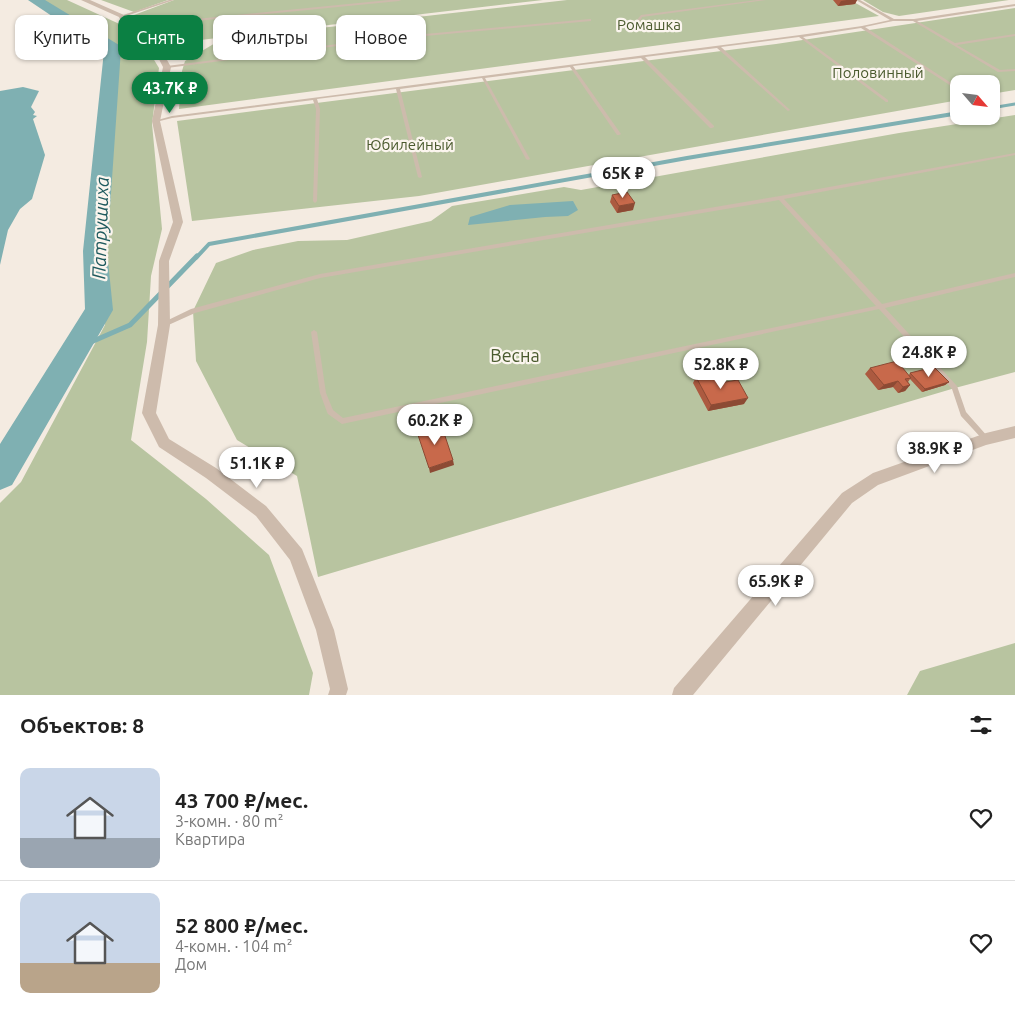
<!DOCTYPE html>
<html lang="ru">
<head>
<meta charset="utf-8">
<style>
  body { margin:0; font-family:Ubuntu,sans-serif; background:#f6f6f6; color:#222; height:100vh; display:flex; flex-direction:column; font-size:19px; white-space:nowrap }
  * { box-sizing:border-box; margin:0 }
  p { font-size:16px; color:#767676 }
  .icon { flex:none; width:28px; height:28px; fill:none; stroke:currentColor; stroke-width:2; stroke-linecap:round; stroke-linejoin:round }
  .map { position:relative; height:695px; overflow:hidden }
  .panel { display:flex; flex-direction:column; background:#fff; flex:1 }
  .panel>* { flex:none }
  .banner { position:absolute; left:15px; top:15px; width:500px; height:45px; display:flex; gap:10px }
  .needle { width:32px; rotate:118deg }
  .tools { position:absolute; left:950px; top:75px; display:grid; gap:10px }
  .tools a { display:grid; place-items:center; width:50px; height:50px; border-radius:10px; background:#fff; box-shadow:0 1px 4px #0004; font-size:25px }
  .price { position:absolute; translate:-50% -42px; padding:0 11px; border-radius:18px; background:#fff; color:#222; font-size:16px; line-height:32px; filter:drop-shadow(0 1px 2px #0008) }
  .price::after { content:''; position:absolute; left:50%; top:30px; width:15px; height:11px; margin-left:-8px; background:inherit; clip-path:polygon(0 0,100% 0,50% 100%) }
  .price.current { background:#0b8043; color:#fff }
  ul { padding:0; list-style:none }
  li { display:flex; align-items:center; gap:15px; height:125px; padding:0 20px }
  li+li { border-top:1px solid #e0e0e0 }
  li span { display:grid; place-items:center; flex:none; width:140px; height:100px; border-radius:10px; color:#555 }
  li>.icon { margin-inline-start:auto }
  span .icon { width:60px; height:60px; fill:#fffc; stroke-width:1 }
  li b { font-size:21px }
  h2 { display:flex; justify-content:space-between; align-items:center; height:60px; padding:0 20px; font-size:21px }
  .chip { padding:0 18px; border-radius:10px; background:#fff; box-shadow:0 1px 4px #0004; font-size:18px; line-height:45px }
  .chip.current { background:#0b8043; color:#fff }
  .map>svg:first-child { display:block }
</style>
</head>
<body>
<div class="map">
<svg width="1015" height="695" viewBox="0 0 1015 695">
  <rect width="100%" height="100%" fill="#f4ebe1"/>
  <path fill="#b8c4a0" d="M40 0H67L137 32 159 68 152 124 162 229 151 276 147 342 131 440 206 499 269 555 313 673 309 695H0V503L21 482 105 325 111 143 120 47Z
    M101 0H168L134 12Z
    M174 0H543L166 44V30L134 15Z
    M567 0H850L879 16 179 109 182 71 185 61 222 39Z
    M863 0H1009L899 16 883 12Z
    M1015 8V90L991 94V84H959V100L419 196 192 221 177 121 776 44Z
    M1015 115V372L955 388 318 577 297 476 237 440 196 361 193 311 216 263 253 250 298 241 347 240 431 221 452 206 564 187 581 190 899 133Z
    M1015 643V695H907L920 671Z"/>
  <path fill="#7fb0b2" d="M23 87 39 91 31 107 35 112 33 115 37 116 33 119 45 155 32 199 20 209 8 230 0 265V91Z
    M573 201 578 210 568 216 545 217 468 225 470 217 510 205Z"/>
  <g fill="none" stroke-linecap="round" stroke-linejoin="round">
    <path stroke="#7fb0b2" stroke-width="3" d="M991 108 1015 104"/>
    <path stroke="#7fb0b2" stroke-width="4" d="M196 258 209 244 687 158 959 113"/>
    <path stroke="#7fb0b2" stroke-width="5" d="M75 349 130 325 197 256"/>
    <path fill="#7fb0b2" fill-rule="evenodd" d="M28 0H45L119 45 121 49 107 251 113 310 12 485 0 490V444L85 309 83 251 104 51Z"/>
    <path fill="#cdbbac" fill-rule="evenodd" d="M169 0H174L123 17 120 16Z
      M389 0H401L399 1 196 21 147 30 145 29 196 19Z
      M757 0H766L642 17 640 21 637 20 641 15Z
      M856 0H860L894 19H914L1015 4V6L917 21 955 43 1015 34V36L957 45 1000 70 1015 69V71L998 72 913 21H893L865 27 959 88V91L861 28 803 37 888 100V102H886L799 37 721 47 789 109 790 110 788 111 717 48 645 57 714 126V127L712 128H710L641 58 573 66 621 134 619 135H617L570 67 485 78 530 159 528 160 526 159 482 78 400 89 422 177 420 178 418 177 396 89 317 99 320 109 317 201 315 203 313 201 316 109 313 100 172 118 156 122 154 121 172 116 800 35 862 26 890 20Z
      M590 19H591V21L392 39 167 68 165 67 167 66 392 37Z
      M1015 153V155L784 199 882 304 1015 273V277L885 308 957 386 966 412 988 437 990 439 988 441 986 442 984 441 961 416 952 389 879 309 342 424 328 414 327 412 320 393 311 332 314 330 317 332 326 393 333 410 343 418 876 306 779 200 320 278 195 313 164 327 161 325 162 323 191 309 320 274 780 196Z"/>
    <path fill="#cdbbac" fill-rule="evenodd" d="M81 0H90L124 15 128 23 149 28 171 67 160 121 183 222 169 261 170 325 156 413 169 439 216 468 266 506 302 549 334 630 348 689 346 695H328L330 689 316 630 290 560 256 516 206 478 159 447 142 413 158 325 159 261 173 222 152 121 163 67 144 30 123 25 119 17Z
      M1015 426V438L986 445 878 485 852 503 693 695H672L674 688 842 493 873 473 986 433Z"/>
  </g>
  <path fill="#ac5a40" d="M833 0H857L855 4 838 6Z
    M612 195 633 210 617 213 610 202Z
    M870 368 909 375 910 373 949 382 945 385 922 392 910 379 908 382 910 385 905 391 898 393 893 387 878 390 865 374Z
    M696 377 719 383 744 404 708 411 693 383Z"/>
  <path fill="#8c4a34" d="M847 0H857L855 4 838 6 841 1Z
    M254 16 255 23 246 24 245 21Z
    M278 42V50L267 51 266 48Z
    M635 203 633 210 617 213 619 206Z
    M898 381 893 387 878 390 884 385Z
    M949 382 945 385 922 392 925 389Z
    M910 385 905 391 898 393 903 387Z
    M748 398 744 404 708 411 711 405Z
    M453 460 454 465 430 473 429 468Z"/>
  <path fill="#c8694b" stroke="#8c4a34" d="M254 16V20L245 21V18Z
    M278 42V47L266 48V44Z
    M627 192 635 203 619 206 612 195Z
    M897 361 911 378 905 379 910 385 903 387 898 381 884 385 870 368Z
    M934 367 949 382 925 389 910 373Z
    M713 374 719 383 738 380 748 398 711 405 696 377Z
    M441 424 453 460 429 468 417 432Z"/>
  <g text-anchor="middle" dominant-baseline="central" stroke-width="4.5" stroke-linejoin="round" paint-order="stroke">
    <g font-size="15" fill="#4a5a2e" stroke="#fbf5ee">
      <text x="649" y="24">Ромашка</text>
      <text x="878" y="72">Половинный</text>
      <text x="410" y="144">Юбилейный</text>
    </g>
    <g font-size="18" fill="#4a5a2e" stroke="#fbf5ee">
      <text x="515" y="355">Весна</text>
    </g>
    <g font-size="19" font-style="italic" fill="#1f5a5e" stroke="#fbf5ee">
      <text transform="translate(100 228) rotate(-88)">Патрушиха</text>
    </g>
  </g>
</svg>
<div class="tools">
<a><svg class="needle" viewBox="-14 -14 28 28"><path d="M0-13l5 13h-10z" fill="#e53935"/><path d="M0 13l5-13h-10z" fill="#767676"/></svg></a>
</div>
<b class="price current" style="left:170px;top:114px">43.7K ₽</b>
<b class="price" style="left:623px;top:199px">65K ₽</b>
<b class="price" style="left:929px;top:378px">24.8K ₽</b>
<b class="price" style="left:721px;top:390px">52.8K ₽</b>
<b class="price" style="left:435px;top:446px">60.2K ₽</b>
<b class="price" style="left:935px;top:474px">38.9K ₽</b>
<b class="price" style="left:257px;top:489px">51.1K ₽</b>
<b class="price" style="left:776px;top:607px">65.9K ₽</b>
<div class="banner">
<a class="chip">Купить</a>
<a class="chip current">Снять</a>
<a class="chip">Фильтры</a>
<a class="chip">Новое</a>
</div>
</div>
<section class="panel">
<h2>Объектов: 8<svg class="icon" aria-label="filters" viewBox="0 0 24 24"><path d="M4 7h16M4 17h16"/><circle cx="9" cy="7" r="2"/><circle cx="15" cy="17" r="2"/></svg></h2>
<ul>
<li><span style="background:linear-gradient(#c9d6e8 70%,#9aa5b1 0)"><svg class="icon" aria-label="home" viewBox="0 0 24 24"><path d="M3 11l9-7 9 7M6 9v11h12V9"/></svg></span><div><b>43 700 ₽/мес.</b><p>3-комн. · 80 m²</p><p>Квартира</p></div><svg class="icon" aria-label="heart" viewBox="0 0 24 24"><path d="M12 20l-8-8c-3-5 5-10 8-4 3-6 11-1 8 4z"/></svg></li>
<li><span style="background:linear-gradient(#c9d6e8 70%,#b9a48a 0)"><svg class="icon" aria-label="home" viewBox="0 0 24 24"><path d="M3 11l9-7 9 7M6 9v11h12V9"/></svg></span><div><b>52 800 ₽/мес.</b><p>4-комн. · 104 m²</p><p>Дом</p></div><svg class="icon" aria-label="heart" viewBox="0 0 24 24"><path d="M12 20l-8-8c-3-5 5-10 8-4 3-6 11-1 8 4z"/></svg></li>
</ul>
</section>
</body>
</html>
